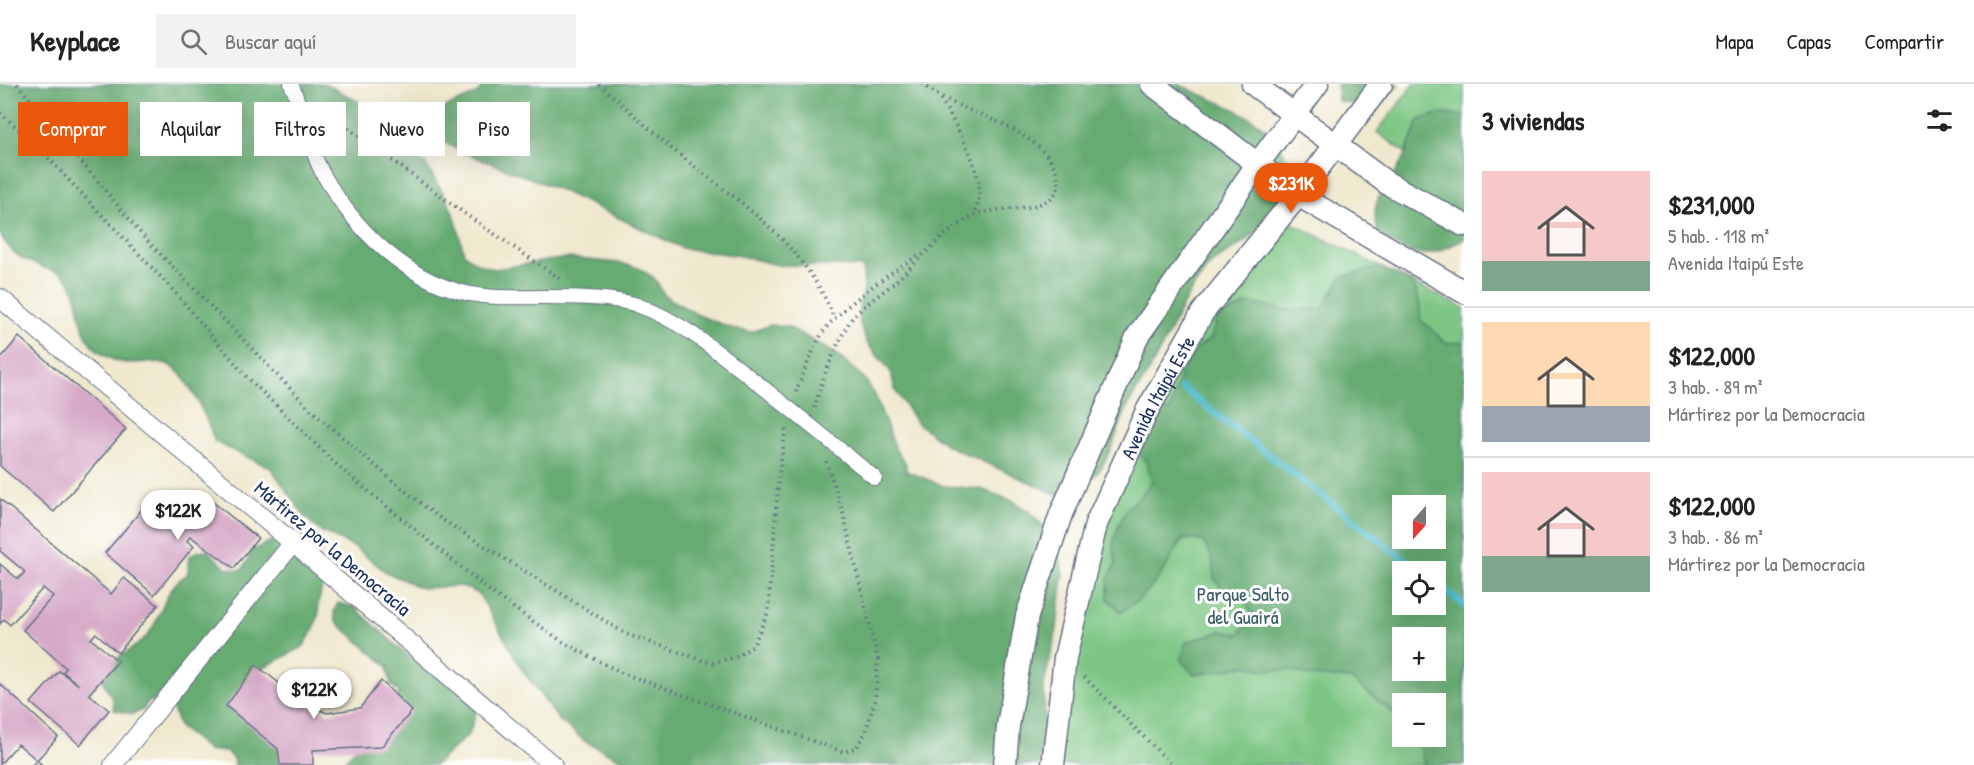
<!DOCTYPE html>
<html lang="es">
<head>
<meta charset="utf-8">
<style>
  body { margin:0; font-family:"Patrick Hand",sans-serif; background:#f2f2f2; color:#222; height:100vh; display:flex; flex-direction:column; font-size:22px; white-space:nowrap }
  * { box-sizing:border-box; margin:0 }
  p { font-size:20px; color:#767676 }
  .icon { flex:none; width:33px; height:33px; fill:none; stroke:currentColor; stroke-width:2; stroke-linecap:round; stroke-linejoin:round }
  .map { position:relative; flex:1; overflow:hidden }
  .drawer { display:flex; flex-direction:column; background:#fff; width:510px }
  .drawer>* { flex:none }
  .top-card { position:absolute; left:18px; top:18px; width:570px; height:54px; display:flex; gap:12px }
  .needle { width:39px; rotate:201deg }
  .buttons { position:absolute; left:1392px; top:411px; display:grid; gap:12px }
  .buttons a { display:grid; place-items:center; width:54px; height:54px; border-radius:0px; background:#fff; box-shadow:0 6px 24px #0002; font-size:30px }
  .price { position:absolute; translate:-50% -51px; padding:0 14px; border-radius:21px; background:#fff; color:#222; font-size:20px; line-height:39px; filter:drop-shadow(0 2px 3px #0008) }
  .price::after { content:''; position:absolute; left:50%; top:36px; width:18px; height:14px; margin-left:-9px; background:inherit; clip-path:polygon(0 0,100% 0,50% 100%) }
  .price.on { background:#ea580c; color:#fff }
  ul { padding:0; list-style:none }
  li { display:flex; align-items:center; gap:18px; height:150px; padding:0 18px }
  li+li { border-top:2px solid #e0e0e0 }
  li span { display:grid; place-items:center; flex:none; width:168px; height:120px; border-radius:0px; color:#555 }
  li>.icon { margin-inline-start:auto }
  span .icon { width:72px; height:72px; fill:#fffc; stroke-width:1 }
  li b { font-size:26px }
  h2 { display:flex; justify-content:space-between; align-items:center; height:72px; padding:0 18px; font-size:26px }
  .tag { padding:0 21px; border-radius:0px; background:#fff; box-shadow:0 6px 24px #0002; font-size:21px; line-height:54px }
  .tag.on { background:#ea580c; color:#fff }
  header { display:flex; align-items:center; gap:36px; box-sizing:border-box; height:84px; padding:0 30px; background:#fff; border-bottom:2px solid #e0e0e0 }
  header strong { font-size:28px }
  nav { display:flex; gap:33px; margin-inline-start:auto; font-size:21px }
  .search { width:420px; height:54px; background:#f2f2f2; display:flex; align-items:center; gap:15px; box-sizing:border-box; padding:0 21px; border-radius:0px; color:#767676; font-size:22px }
  main { display:flex; flex:1; min-height:0 }
  .map>svg:first-child { display:block }
</style>
</head>
<body>
<header>
<strong>Keyplace</strong>
<div class="search"><svg class="icon" aria-label="search" viewBox="0 0 24 24"><circle cx="10" cy="10" r="6"/><path d="M15 15l6 6"/></svg>Buscar aquí</div>
<nav><a>Mapa</a><a>Capas</a><a>Compartir</a></nav>
</header>
<main>
<div class="map">
<svg width="1464" height="681" viewBox="0 0 1464 681">
  <rect width="100%" height="100%" fill="#fff"/>
  <filter id="ink" filterUnits="userSpaceOnUse"><feTurbulence type="fractalNoise" baseFrequency=".0167" numOctaves="2"/><feDisplacementMap in="SourceGraphic" scale="12" xChannelSelector="R" yChannelSelector="G"/><feConvolveMatrix kernelMatrix="1 2 1 2 8 2 1 2 1" color-interpolation-filters="sRGB"/></filter>
  <filter id="wash" filterUnits="userSpaceOnUse"><feTurbulence type="fractalNoise" baseFrequency=".008" numOctaves="4" result="noise"/><feDisplacementMap in="SourceGraphic" scale="24" xChannelSelector="R" yChannelSelector="G"/><feGaussianBlur stdDeviation="1.35" result="paint"/><feColorMatrix in="noise" values="0 0 0 0 0 0 0 0 0 0 0 0 0 0 0 0 0 1.4 0 .05"/><feComposite in="paint" operator="in"/></filter>
  <g filter="url(#wash)">
    <rect width="100%" height="100%" fill="#efe8ce"/>
    <path fill="#7dc684" stroke="#4c7a71" stroke-width="1.5" fill-rule="evenodd" d="M1414 0H1464V111L1377 48Z
      M1279 133 1464 224V681H1043L1096 440 1203 228ZM1402 422H1436V454H1402ZM1402 488H1436V520H1402ZM1402 554H1436V586H1402ZM1402 620H1436V652H1402Z"/>
    <path fill="#66ab72" stroke="#406d68" stroke-width="1.5" fill-rule="evenodd" d="M0 0H326L361 19 426 81 447 115 456 136 464 170 478 180 495 185 567 174 620 179 639 184 654 194 665 212 698 231 734 245 752 248 770 241 789 243 836 270 865 295 875 311 896 366 906 380V387L944 402 981 405 1015 418 1031 429 1043 442 1061 475 1063 492 1057 545 1044 600 1045 637 1039 681H633L586 658 558 635 523 587 479 510 462 502 421 504 386 488 354 463 319 446 305 433 271 384 215 358C208 338 187 284 164 279 135 274 124 289 95 264 74 246 85 207 62 190 58 187 50 186 45 184 21 175 13 172 0 150Z
      M484 0H1178C1217 21 1279 32 1288 84 1291 99 1283 118 1273 130 1263 142 1250 154 1237 163 1228 169 1217 174 1210 181 1178 218 1165 266 1137 306 1110 345 1115 403 1056 410L948 362 916 338 895 306 891 288 867 259 860 240 859 222 864 205 863 183 778 181 741 172 682 164 558 105 462 68 444 58 434 42 442 25 478 9Z
      M1337 0H1399L1378 24 1338 17Z
      M1437 30 1464 31V155C1422 177 1418 175 1378 150 1368 111 1385 110 1401 79 1408 66 1413 50 1419 36Z
      M1377 184C1409 193 1421 199 1420 235L1446 259 1464 258V681H1424L1419 653 1436 652V620H1402V632H1397L1351 595 1309 592 1289 586H1264L1247 581 1210 589 1193 590 1181 576 1186 558 1221 547 1239 550 1253 532 1244 515 1225 510 1214 494 1212 474 1203 457 1183 455C1165 484 1152 511 1121 528L1108 515V496L1116 479 1113 460 1118 443 1126 425 1141 412 1152 396 1147 379 1134 364 1154 321 1169 328 1184 280 1195 266 1212 253 1216 235 1249 219 1285 226 1322 225 1342 193ZM1402 422H1436V454H1402ZM1402 488H1436V520H1402ZM1402 554H1436V586H1402Z
      M277 454 316 485 322 503 318 521 319 529 313 547 303 563 253 589 283 681H234V676L227 668 208 666 201 660 179 643 173 625 167 619 157 616 148 618 143 626 133 630 114 626 113 616 99 590C112 573 131 569 146 553 164 533 162 504 187 491L190 472 198 467 207 466C220 477 225 489 243 485L252 467Z
      M338 519 354 523 408 572 417 577H426L478 623 469 650 435 681H341L396 617 399 608 391 601 387 582 335 537 334 527Z"/>
    <g fill="none" stroke-linecap="round" stroke-linejoin="round">
      <path stroke="#4fbacb" stroke-width="7" d="M1182 304 1421 488
        M1436 499 1464 521"/>
    </g>
    <g id="blocks">
      <path fill="#d6a9c7" d="M19 253 126 345 54 428 0 382V275Z
        M199 407 258 454 234 484 190 452 187 457 194 462 154 511 105 469 144 423 168 442Z
        M0 415 111 510 124 494 158 521 118 569 96 549 91 555 118 577 89 610 109 626 80 661 31 619 59 587 79 601 63 588 66 584 23 546 53 512 43 504 10 541 4 535 0 540V480L18 495 25 488 0 467Z
        M256 581 306 620 327 629 360 624 381 597 412 627 381 663 313 666V681H280L278 665 226 622Z
        M0 600 58 653 37 676 42 681H32L37 676 18 660 0 680Z"/>
    </g>
  </g>
  <g filter="url(#ink)">
    <use href="#blocks" fill-opacity="0" stroke="#657085" stroke-width="1.5"/>
    <g fill="none" stroke-linecap="round" stroke-linejoin="round">
      <defs>
        <path id="pedestrian" d="M291 0C304 28 308 63 323 90 359 153 421 211 497 213 534 214 604 210 637 221 682 237 717 268 755 297 795 329 835 361 875 394"/>
        <path id="minor" d="M0 214 293 459 553 681
          M113 681 293 459"/>
        <g id="tertiary">
          <path d="M1152 0 1298 111 1464 208"/>
          <path d="M1253 0 1387 99 1464 141"/>
          <path d="M1005 681 1008 642 1027 532 1061 430 1137 253 1257 81 1317 0"/>
          <path id="s1" d="M1053 681 1065 574 1096 440 1147 327 1203 228 1298 111 1381 0"/>
        </g>
      </defs>
      <use href="#pedestrian" stroke="#657085" stroke-width="16"/>
      <use href="#minor" stroke="#657085" stroke-width="20"/>
      <use href="#tertiary" stroke="#657085" stroke-width="25"/>
      <path stroke="#657085" stroke-width="4" stroke-dasharray="1.5 4.5" stroke-linecap="butt" d="M17 0 143 152 311 326 394 398 441 435 626 550 711 579 736 573 753 562 768 528 779 391 786 343
        M599 0C623 21 647 43 671 64 735 116 802 154 834 234
        M941 15C959 49 990 91 975 130
        M319 23 468 132 562 196
        M0 29 28 53 172 205 246 292 340 384 495 511 566 560 622 589 844 668 857 663 865 649 875 617 878 576 843 429 826 377
        M796 308C804 288 812 266 823 248 836 228 897 182 920 171
        M815 324C817 306 842 245 854 232 866 219 883 209 896 197 921 174 943 148 973 132 990 122 1027 129 1048 116 1065 106 1058 86 1048 73 1016 34 960 31 923 0
        M1084 593 1172 681"/>
      <use href="#pedestrian" stroke="#fff" stroke-width="14"/>
      <use href="#minor" stroke="#fff" stroke-width="18"/>
      <use href="#tertiary" stroke="#fff" stroke-width="22"/>
    </g>
  </g>
  <g text-anchor="middle" dominant-baseline="central" stroke-width="6" stroke-linejoin="round" paint-order="stroke">
    <g font-size="20" fill="#1b2f5e" stroke="#fff">
      <text stroke="none"><textPath href="#s1" startOffset="386">Avenida Itaipú Este</textPath></text>
      <text transform="translate(333 464) rotate(40)">Mártirez por la Democracia</text>
    </g>
    <g font-size="20" fill="#385c69" stroke="#fff">
      <text x="1243" y="509">Parque Salto<tspan x="1243" dy="23">del Guairá</tspan></text>
    </g>
  </g>
</svg>
<div class="buttons">
<a><svg class="needle" viewBox="-14 -14 28 28"><path d="M0-13l5 13h-10z" fill="#e53935"/><path d="M0 13l5-13h-10z" fill="#767676"/></svg></a>
<a><svg class="icon" aria-label="locate" viewBox="0 0 24 24"><circle cx="12" cy="12" r="6"/><path d="M12 2v4M12 18v4M2 12h4M18 12h4"/></svg></a>
<a>+</a>
<a>−</a>
</div>
<b class="price on" style="left:1291px;top:130px">$231K</b>
<b class="price" style="left:178px;top:457px">$122K</b>
<b class="price" style="left:314px;top:636px">$122K</b>
<div class="top-card">
<a class="tag on">Comprar</a>
<a class="tag">Alquilar</a>
<a class="tag">Filtros</a>
<a class="tag">Nuevo</a>
<a class="tag">Piso</a>
</div>
</div>
<section class="drawer">
<h2>3 viviendas<svg class="icon" aria-label="filters" viewBox="0 0 24 24"><path d="M4 7h16M4 17h16"/><circle cx="9" cy="7" r="2"/><circle cx="15" cy="17" r="2"/></svg></h2>
<ul>
<li><span style="background:linear-gradient(#f6c9c9 75%,#7fa58c 0)"><svg class="icon" aria-label="home" viewBox="0 0 24 24"><path d="M3 11l9-7 9 7M6 9v11h12V9"/></svg></span><div><b>$231,000</b><p>5 hab. · 118 m²</p><p>Avenida Itaipú Este</p></div></li>
<li><span style="background:linear-gradient(#ffd9b3 70%,#9aa5b1 0)"><svg class="icon" aria-label="home" viewBox="0 0 24 24"><path d="M3 11l9-7 9 7M6 9v11h12V9"/></svg></span><div><b>$122,000</b><p>3 hab. · 89 m²</p><p>Mártirez por la Democracia</p></div></li>
<li><span style="background:linear-gradient(#f6c9c9 70%,#7fa58c 0)"><svg class="icon" aria-label="home" viewBox="0 0 24 24"><path d="M3 11l9-7 9 7M6 9v11h12V9"/></svg></span><div><b>$122,000</b><p>3 hab. · 86 m²</p><p>Mártirez por la Democracia</p></div></li>
</ul>
</section>
</main>
</body>
</html>
